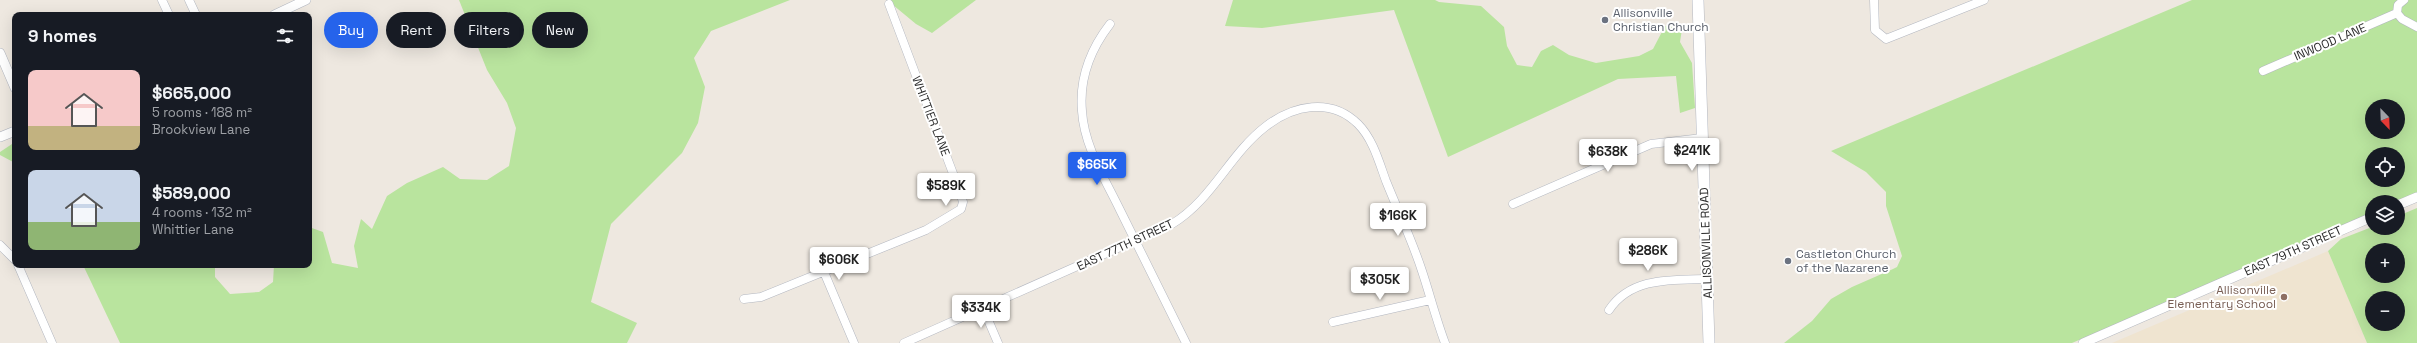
<!DOCTYPE html>
<html lang="en">
<head>
<meta charset="utf-8">
<style>
  body { margin:0; font-family:"Space Grotesk",sans-serif; background:#242831; color:#f1f3f6; height:100vh; display:flex; flex-direction:column; font-size:15px; white-space:nowrap }
  * { box-sizing:border-box; margin:0 }
  p { font-size:13px; color:#9ea1a6 }
  .icon { flex:none; width:22px; height:22px; fill:none; stroke:currentColor; stroke-width:2; stroke-linecap:round; stroke-linejoin:round }
  .map { position:relative; flex:1; overflow:hidden }
  .side { position:absolute; left:12px; top:12px; width:300px; height:256px; display:flex; flex-direction:column; background:#171b24; border-radius:8px; box-shadow:0 4px 16px #0002 }
  .side>* { flex:none }
  .hud { position:absolute; left:324px; top:12px; width:380px; height:36px; display:flex; gap:8px }
  .needle { width:26px; rotate:157deg }
  .controls { position:absolute; left:2365px; top:99px; display:grid; gap:8px }
  .controls a { display:grid; place-items:center; width:40px; height:40px; border-radius:50%; background:#171b24; box-shadow:0 4px 16px #0002; font-size:20px }
  .price { position:absolute; translate:-50% -34px; padding:0 9px; border-radius:4px; background:#fff; color:#222; font-size:13px; line-height:26px; filter:drop-shadow(0 1px 2px #0008) }
  .price::after { content:''; position:absolute; left:50%; top:24px; width:12px; height:9px; margin-left:-6px; background:inherit; clip-path:polygon(0 0,100% 0,50% 100%) }
  .price.current { background:#2563eb; color:#fff }
  ul { padding:0; list-style:none }
  li { display:flex; align-items:center; gap:12px; height:100px; padding:0 16px }
  li span { display:grid; place-items:center; flex:none; width:112px; height:80px; border-radius:8px; color:#555 }
  li>.icon { margin-inline-start:auto }
  span .icon { width:48px; height:48px; fill:#fffc; stroke-width:1 }
  li b { font-size:17px }
  h2 { display:flex; justify-content:space-between; align-items:center; height:48px; padding:0 16px; font-size:17px }
  .chip { padding:0 14px; border-radius:18px; background:#171b24; box-shadow:0 4px 16px #0002; font-size:14px; line-height:36px }
  .chip.current { background:#2563eb; color:#fff }
  .map>svg:first-child { display:block }
</style>
</head>
<body>
<div class="map">
<svg width="2417" height="343" viewBox="0 0 2417 343">
  <rect width="100%" height="100%" fill="#eee8e0"/>
  <path fill="#efe4d0" d="M2328 251 2367 343H2112Z"/>
  <path fill="#b9e49e" fill-rule="evenodd" d="M459 0H790L711 31 694 58 705 87 698 123 682 153 611 224 591 302 637 323 627 343H120L83 265H215V277L230 294 259 292 273 282 274 265H309V227L323 232 332 263 358 268 354 246 361 219 372 229 387 196 407 183 443 167 460 179 487 180 509 166 516 128 507 103 487 70Z
    M887 0H976L932 33 916 24Z
    M1233 0H1435L1439 2 1481 6 1504 27 1507 46 1517 65 1532 67 1541 51 1553 45 1569 55 1596 63 1639 56 1653 49 1665 26 1682 29 1680 42 1692 63 1695 108 1680 113 1676 76 1618 79 1448 157 1394 10 1262 28 1225 26Z
    M2192 0H2417V195L2398 202H2372V214L2072 343H1784L1812 321 1831 299 1852 287 1893 269 1897 267 1902 256 1886 206V192L1866 172 1831 151ZM2372 106H2398V132H2372ZM2372 154H2398V180H2372Z
    M15 142V163L0 155V152Z
    M2417 208V343H2367L2328 251 2341 239 2372 227 2398 228V216ZM2372 250H2398V276H2372ZM2372 298H2398V324H2372Z"/>
  <g fill="none" stroke-linecap="round" stroke-linejoin="round">
    <defs>
      <path id="minor" d="M162 0 169 15
        M189 0 196 15
        M1874 0 1875 30 1886 39 1984 0
        M2404 0 2398 5 2397 13 2402 19 2417 27
        M1110 24C1090 50 1079 78 1082 111 1084 146 1105 179 1120 210 1142 254 1164 299 1186 343
        M2263 71 2397 13
        M1513 204 1651 144 1702 138
        M0 245 15 260
        M18 265 52 343
        M824 272 854 343
        M744 299 761 297 926 230 961 209 963 202 960 192 889 4
        M983 308 998 343
        M1609 310C1631 277 1671 280 1707 279
        M1333 322 1430 300
        M904 343 1172 224C1212 200 1229 155 1265 127 1293 105 1331 97 1358 124 1373 139 1379 162 1386 181 1398 211 1412 240 1422 271 1430 295 1436 319 1445 343"/>
      <path id="tertiary" d="M274 15 306 0
        M0 53 15 88
        M0 137 15 131
        M2398 205 2417 197
        M2083 343 2372 217"/>
      <path id="secondary" d="M1698 0 1709 343"/>
    </defs>
    <use href="#minor" stroke="#b3b7c0" stroke-width="9"/>
    <use href="#tertiary" stroke="#b3b7c0" stroke-width="10"/>
    <use href="#secondary" stroke="#b3b7c0" stroke-width="12"/>
    <use href="#minor" stroke="#fff" stroke-width="8"/>
    <use href="#tertiary" stroke="#fff" stroke-width="9"/>
    <use href="#secondary" stroke="#fff" stroke-width="11"/>
  </g>
  <g fill="#6b7280" stroke="#fff" stroke-width="1.5">
    <circle cx="1605" cy="20" r="4"/>
    <circle cx="1788" cy="261" r="4"/>
  </g>
  <circle fill="#8d6e63" stroke="#fff" stroke-width="1.5" cx="2284" cy="297" r="4"/>
  <g text-anchor="middle" dominant-baseline="central" stroke-width="4" stroke-linejoin="round" paint-order="stroke">
    <g font-size="12" fill="#5b616d" stroke="#fff" text-anchor="start">
      <text x="1613" y="13">Allisonville<tspan x="1613" dy="14">Christian Church</tspan></text>
      <text x="1796" y="254">Castleton Church<tspan x="1796" dy="14">of the Nazarene</tspan></text>
    </g>
    <g font-size="12" fill="#2d2d2d" stroke="#fff">
      <text transform="translate(2330 42) rotate(-23)">INWOOD LANE</text>
      <text transform="translate(931 116) rotate(69)">WHITTIER LANE</text>
      <text transform="translate(1706 243) rotate(-92)">ALLISONVILLE ROAD</text>
      <text transform="translate(1125 245) rotate(-25)">EAST 77TH STREET</text>
      <text transform="translate(2293 251) rotate(-24)">EAST 79TH STREET</text>
    </g>
    <g font-size="12" fill="#785e54" stroke="#fff" text-anchor="end">
      <text x="2276" y="290">Allisonville<tspan x="2276" dy="14">Elementary School</tspan></text>
    </g>
  </g>
</svg>
<div class="controls">
<a><svg class="needle" viewBox="-14 -14 28 28"><path d="M0-13l5 13h-10z" fill="#e53935"/><path d="M0 13l5-13h-10z" fill="#9ea1a6"/></svg></a>
<a><svg class="icon" aria-label="locate" viewBox="0 0 24 24"><circle cx="12" cy="12" r="6"/><path d="M12 2v4M12 18v4M2 12h4M18 12h4"/></svg></a>
<a><svg class="icon" aria-label="layers" viewBox="0 0 24 24"><path d="M12 4l9 5-9 5-9-5zM3 14l9 5 9-5"/></svg></a>
<a>+</a>
<a>−</a>
</div>
<b class="price" style="left:1692px;top:172px">$241K</b>
<b class="price" style="left:1608px;top:173px">$638K</b>
<b class="price current" style="left:1097px;top:186px">$665K</b>
<b class="price" style="left:946px;top:207px">$589K</b>
<b class="price" style="left:1398px;top:237px">$166K</b>
<b class="price" style="left:1648px;top:272px">$286K</b>
<b class="price" style="left:839px;top:281px">$606K</b>
<b class="price" style="left:1380px;top:301px">$305K</b>
<b class="price" style="left:981px;top:329px">$334K</b>
<div class="hud">
<a class="chip current">Buy</a>
<a class="chip">Rent</a>
<a class="chip">Filters</a>
<a class="chip">New</a>
</div>
<section class="side">
<h2>9 homes<svg class="icon" aria-label="filters" viewBox="0 0 24 24"><path d="M4 7h16M4 17h16"/><circle cx="9" cy="7" r="2"/><circle cx="15" cy="17" r="2"/></svg></h2>
<ul>
<li><span style="background:linear-gradient(#f6c9c9 70%,#c2b280 0)"><svg class="icon" aria-label="home" viewBox="0 0 24 24"><path d="M3 11l9-7 9 7M6 9v11h12V9"/></svg></span><div><b>$665,000</b><p>5 rooms · 188 m²</p><p>Brookview Lane</p></div></li>
<li><span style="background:linear-gradient(#c9d6e8 65%,#8fb573 0)"><svg class="icon" aria-label="home" viewBox="0 0 24 24"><path d="M3 11l9-7 9 7M6 9v11h12V9"/></svg></span><div><b>$589,000</b><p>4 rooms · 132 m²</p><p>Whittier Lane</p></div></li>
</ul>
</section>
</div>
</body>
</html>
